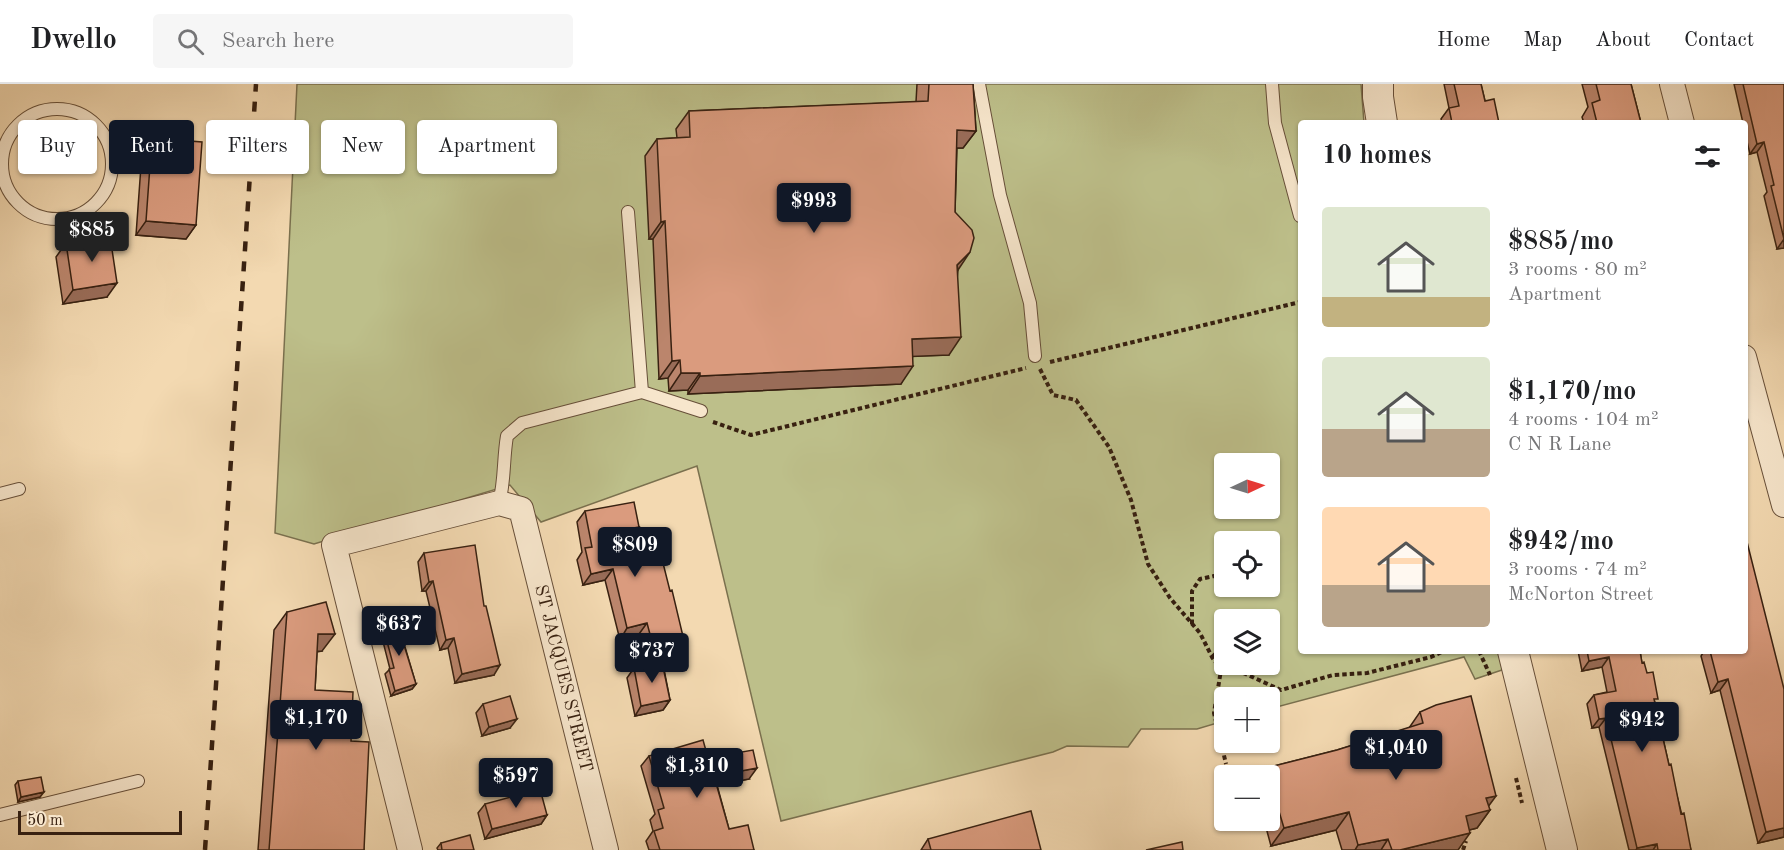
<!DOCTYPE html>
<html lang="en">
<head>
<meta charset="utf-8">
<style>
  body { margin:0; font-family:"Old Standard TT",serif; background:#f6f6f6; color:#202124; height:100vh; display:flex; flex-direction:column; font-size:22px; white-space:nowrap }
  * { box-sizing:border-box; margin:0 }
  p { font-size:20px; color:#757577 }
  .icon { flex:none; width:33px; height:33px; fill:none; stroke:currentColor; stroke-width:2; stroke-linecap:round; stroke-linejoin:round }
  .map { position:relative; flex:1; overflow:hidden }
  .sheet { position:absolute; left:1298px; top:36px; width:450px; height:534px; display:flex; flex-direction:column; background:#fff; border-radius:6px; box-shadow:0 2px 4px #0004 }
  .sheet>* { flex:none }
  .banner { position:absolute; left:18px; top:36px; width:570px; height:54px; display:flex; gap:12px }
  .needle { width:39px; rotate:86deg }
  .fabs { position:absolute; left:1214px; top:369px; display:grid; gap:12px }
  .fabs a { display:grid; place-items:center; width:66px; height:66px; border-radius:6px; background:#fff; box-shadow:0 2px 4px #0004; font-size:30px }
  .scale { position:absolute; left:18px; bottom:15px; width:164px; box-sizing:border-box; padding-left:6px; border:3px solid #382111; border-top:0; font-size:16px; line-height:21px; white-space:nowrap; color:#382111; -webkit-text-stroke:4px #f7e6cc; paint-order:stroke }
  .price { position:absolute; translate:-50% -51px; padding:0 14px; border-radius:6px; background:#111827; color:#fff; font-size:20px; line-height:39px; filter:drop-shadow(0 2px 3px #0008) }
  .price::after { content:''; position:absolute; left:50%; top:36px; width:18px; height:14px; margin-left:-9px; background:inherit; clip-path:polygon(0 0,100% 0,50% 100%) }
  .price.selected { background:#222; color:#fff }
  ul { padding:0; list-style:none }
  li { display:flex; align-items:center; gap:18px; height:150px; padding:0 24px }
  li span { display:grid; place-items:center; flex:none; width:168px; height:120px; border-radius:6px; color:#555 }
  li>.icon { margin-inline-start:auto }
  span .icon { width:72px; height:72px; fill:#fffc; stroke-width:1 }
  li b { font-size:26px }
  h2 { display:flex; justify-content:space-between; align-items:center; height:72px; padding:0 24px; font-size:26px }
  .pill { padding:0 21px; border-radius:6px; background:#fff; box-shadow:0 2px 4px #0004; font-size:21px; line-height:54px }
  .pill.selected { background:#111827; color:#fff }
  header { display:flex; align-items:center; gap:36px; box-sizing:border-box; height:84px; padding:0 30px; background:#fff; border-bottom:2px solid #e0e0e0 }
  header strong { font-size:28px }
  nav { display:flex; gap:33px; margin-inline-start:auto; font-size:21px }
  .search { width:420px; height:54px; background:#f6f6f6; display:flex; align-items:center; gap:15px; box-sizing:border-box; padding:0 21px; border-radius:6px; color:#757577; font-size:22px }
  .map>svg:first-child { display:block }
</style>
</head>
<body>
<header>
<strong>Dwello</strong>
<div class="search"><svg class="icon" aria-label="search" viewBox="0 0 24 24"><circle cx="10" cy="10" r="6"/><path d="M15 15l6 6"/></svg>Search here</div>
<nav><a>Home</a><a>Map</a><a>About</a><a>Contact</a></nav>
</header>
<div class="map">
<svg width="1784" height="766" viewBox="0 0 1784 766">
  <rect width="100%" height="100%" fill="#f3d9b1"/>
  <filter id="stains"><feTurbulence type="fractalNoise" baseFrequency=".00333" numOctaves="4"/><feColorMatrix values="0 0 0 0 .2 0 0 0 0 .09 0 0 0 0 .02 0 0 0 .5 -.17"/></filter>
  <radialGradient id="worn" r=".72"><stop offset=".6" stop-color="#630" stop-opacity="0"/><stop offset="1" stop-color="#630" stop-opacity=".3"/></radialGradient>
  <path fill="#bdbf8a" stroke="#7a704e" stroke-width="1.5" fill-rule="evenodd" d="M297 0H1361L1364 39H1300V567H1501L1505 585 1475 595 1464 573 1269 625V614H1224V637L1197 645H1141L1128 663 1067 662 1053 668 781 737 697 382 541 438 510 401 314 460 275 449ZM1224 380H1269V424H1224ZM1224 458H1269V502H1224ZM1224 536H1269V580H1224Z"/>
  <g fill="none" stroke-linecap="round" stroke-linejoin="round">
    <defs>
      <path id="service" d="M979 0 1000 111 1030 219 1035 272
        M1272 0 1275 39 1300 132
        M2 80a55 55 0 1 1 110 0a55 55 0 1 1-110 0Z
        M628 128 642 308
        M0 410 19 405
        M499 419C505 397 503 375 507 352L522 339 642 308 701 327
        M0 731 138 697"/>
      <g id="minor">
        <path d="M1672 0 1682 39"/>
        <path d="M1744 273 1784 421"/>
        <path id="s1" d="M410 766 334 461 499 419 521 425 606 766"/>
      </g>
      <path id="tertiary" d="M1378 0V13L1382 39
        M1513 567 1562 766"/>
    </defs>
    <use href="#service" stroke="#674f39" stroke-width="14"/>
    <use href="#minor" stroke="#674f39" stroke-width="26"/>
    <use href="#tertiary" stroke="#674f39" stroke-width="32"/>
    <path stroke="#382111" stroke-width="4" stroke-dasharray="4.5 3" stroke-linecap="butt" d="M1050 278 1300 218
      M1040 285 1053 311 1076 316 1109 363 1131 416 1148 480 1170 514 1200 549 1212 573 1221 586 1214 629 1226 680
      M713 338 751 351 1026 284
      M1232 502 1235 506
      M1192 540V507L1200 495 1214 492 1224 495
      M1479 567 1490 591
      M1212 573 1224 562
      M1221 586 1239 587 1281 606 1333 591 1367 589 1431 573 1444 567
      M1516 694 1522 719
      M1463 766 1466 757"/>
    <use href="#service" stroke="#f7e6cc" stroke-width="12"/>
    <use href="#minor" stroke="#f7e6cc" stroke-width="24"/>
    <use href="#tertiary" stroke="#f7e6cc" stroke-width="30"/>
    <path stroke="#382111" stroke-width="4.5" stroke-dasharray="10 10" stroke-linecap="butt" d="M205 766 256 0"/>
  </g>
  <path fill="#bb856c" stroke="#382111" stroke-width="1.5" d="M917 0H973L976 47 963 64H957L955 128 958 186 949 271 913 272 901 300 688 310V306L669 307 668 294 659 295 653 155H649L645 72 657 55 677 54 676 45 689 27 916 18Z
    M1444 0H1481L1485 17 1499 39H1442L1441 35 1449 24Z
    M1582 0H1631L1641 39H1584L1582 33 1588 23Z
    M1734 0H1784V164L1777 165 1764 112 1767 108 1757 68 1750 70 1744 45V39H1743Z
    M152 54 196 141 186 155 136 151 142 68Z
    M66 159 107 213 63 220 56 173Z
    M585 427 639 443 631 455 625 456 632 482 670 507 686 565 678 576 663 580 670 616 663 626 635 632 627 594 634 584 647 581 639 550 620 556 605 496 583 501 577 476 582 468 577 438Z
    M424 469 494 591 455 599 448 564 440 566 426 507H422L418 478Z
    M287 528 322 567 317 568 315 606 351 657 364 766H258L274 546Z
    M383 542 405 563 416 600 412 605 391 612 385 590 390 585 380 546Z
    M1578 567H1640L1642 579 1647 589 1655 619 1669 681 1691 766H1629L1599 643 1592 644 1587 620 1594 611 1607 608 1602 583 1582 587Z
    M1704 567H1744L1784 753 1758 759 1720 606 1711 609 1701 572Z
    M483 620 510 644 482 652 476 629Z
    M1420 628 1488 722 1490 726 1477 744 1469 746 1458 766H1342L1336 746 1271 762 1264 736H1269V692H1262L1266 684 1337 666 1409 644Z
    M649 672 708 674 749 695 717 701 729 745 754 766H649L646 757 653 747 650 736 655 730 641 682Z
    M18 697 40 713 18 718 15 701Z
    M485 720 547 731 541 740 485 755 478 729Z
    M928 755 1041 766H921Z
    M441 759 474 766H438L437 764Z"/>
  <path fill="#996c58" stroke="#382111" stroke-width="1.5" d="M957 46 976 47 963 64H945Z
    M1764 58 1757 68 1750 70 1757 60Z
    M146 137 196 141 186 155 136 151Z
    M665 137 653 155H649L661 138Z
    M1784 155V164L1777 165Z
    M970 168 958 186 957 181Z
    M117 199 107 213 63 220 73 206Z
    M961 253 949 271 900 273 912 255Z
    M680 276 668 294 659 295 672 277Z
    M913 282 901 300 688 310 700 292Z
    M681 289H700L688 306 669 307Z
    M639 443 631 455 615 458 623 446Z
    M613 485 605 496 583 501 591 490Z
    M433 497 426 507H422L429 498Z
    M647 539 639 550 620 556 627 544Z
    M318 550H335L322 567 306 568Z
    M454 554 448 564 440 566 446 556Z
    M686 565 678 576 648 584 656 573Z
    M1609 573 1602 583 1582 587 1589 577Z
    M500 581 494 591 455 599 462 590Z
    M1728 595 1720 606 1711 609 1718 598Z
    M416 600 412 605 391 612 395 607Z
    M670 616 663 626 635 632 641 622Z
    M1606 634 1599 643 1592 644 1599 635Z
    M517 635 510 644 482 652 489 643Z
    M757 684 749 695 707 703 714 692Z
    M44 708 40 713 18 718 21 713Z
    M1496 712 1485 727 1490 726 1477 744 1453 750 1466 732 1486 714Z
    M1349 728 1336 746 1271 762 1284 744Z
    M547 731 541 740 485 755 492 745Z
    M1784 744V753L1758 759 1766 748Z
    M1470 749 1458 766H1400Z
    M1388 755 1381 766H1355L1358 761Z
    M1657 760 1653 766H1636L1637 764Z"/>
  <path fill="#da9b7e" stroke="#382111" stroke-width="1.5" d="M929 0H973L976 47 957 46 955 128 972 146 974 154 970 168 957 181 961 253 912 255 913 282 700 292V289H681L680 276 672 277 665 137 661 138 657 55 690 53 689 27 928 17Z
    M1454 0H1481L1485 17 1494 15 1499 39H1452L1449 24 1459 22Z
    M1596 0H1631L1641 39H1597L1592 19 1600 16Z
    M1743 0H1784V155L1771 102 1774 101 1764 58 1757 60Z
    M152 54 202 58 196 141 146 137Z
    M110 152 117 199 73 206 66 159Z
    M634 418 639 443 623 446 632 482 662 475 670 507 672 506 686 565 656 573 647 539 627 544 613 485 591 490 585 464 592 463 585 427Z
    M1744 446 1784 605V744L1766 748 1728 595 1718 598 1710 567H1744Z
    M475 461 484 522H486L500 581 462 590 454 554 446 556 433 497 429 498 424 469Z
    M326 518 335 550H318L315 606 353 608 351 657 369 658 364 766H269L287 528Z
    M401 537 407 560 404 561 416 600 395 607 389 585 394 584 383 542Z
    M1587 567H1640L1642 579 1644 578 1647 589 1653 588 1658 615H1654L1669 681 1671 680 1681 730 1684 729 1691 766H1658L1657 760 1637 764 1606 634 1599 635 1594 611 1616 607 1609 573 1589 577Z
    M662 578 670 616 641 622 634 584Z
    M510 612 517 635 489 643 483 620Z
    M1471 612 1496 712 1486 714 1490 726 1466 732 1470 749 1400 766H1392L1388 755 1358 761 1349 728 1284 744 1266 684 1337 666 1423 639 1420 628 1436 621Z
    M703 656 708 674 753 666 757 684 714 692 729 745 748 741 754 766H660L654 747 663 744 658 726 664 724 649 672Z
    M41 693 44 708 21 713 18 697Z
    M540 705 547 731 492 745 485 720Z
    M1031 727 1041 766H931L928 755Z
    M470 751 474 766H442L441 759Z
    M1182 758 1183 766H1146Z"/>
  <g text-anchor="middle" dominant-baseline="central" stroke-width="4.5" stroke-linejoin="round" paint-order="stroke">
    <g font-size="18" fill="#382111" stroke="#f7e6cc">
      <text stroke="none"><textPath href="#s1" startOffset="682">ST JACQUES STREET</textPath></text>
    </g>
  </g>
  <rect width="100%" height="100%" filter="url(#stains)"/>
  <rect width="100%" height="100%" fill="url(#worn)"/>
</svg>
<div class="fabs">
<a><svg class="needle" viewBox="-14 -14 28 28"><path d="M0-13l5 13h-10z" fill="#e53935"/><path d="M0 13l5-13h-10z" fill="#757577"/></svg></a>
<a><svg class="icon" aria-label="locate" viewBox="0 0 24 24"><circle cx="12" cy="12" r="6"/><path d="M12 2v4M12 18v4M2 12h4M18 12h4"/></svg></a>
<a><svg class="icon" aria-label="layers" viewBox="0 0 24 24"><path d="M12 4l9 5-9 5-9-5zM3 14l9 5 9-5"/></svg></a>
<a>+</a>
<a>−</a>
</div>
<div class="scale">50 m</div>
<b class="price" style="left:814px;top:150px">$993</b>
<b class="price selected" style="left:92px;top:179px">$885</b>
<b class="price" style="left:635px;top:494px">$809</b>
<b class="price" style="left:399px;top:573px">$637</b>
<b class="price" style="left:652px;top:600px">$737</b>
<b class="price" style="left:316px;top:667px">$1,170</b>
<b class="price" style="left:1642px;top:669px">$942</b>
<b class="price" style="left:1396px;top:697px">$1,040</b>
<b class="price" style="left:697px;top:715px">$1,310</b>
<b class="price" style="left:516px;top:725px">$597</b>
<div class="banner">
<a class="pill">Buy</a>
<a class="pill selected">Rent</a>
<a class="pill">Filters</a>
<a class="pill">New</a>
<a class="pill">Apartment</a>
</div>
<section class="sheet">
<h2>10 homes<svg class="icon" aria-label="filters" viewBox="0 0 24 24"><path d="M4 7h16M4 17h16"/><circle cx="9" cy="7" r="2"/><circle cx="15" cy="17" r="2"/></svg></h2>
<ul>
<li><span style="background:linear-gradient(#dfe7d0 75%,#c2b280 0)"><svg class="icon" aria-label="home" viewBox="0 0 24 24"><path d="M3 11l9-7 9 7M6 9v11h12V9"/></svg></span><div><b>$885/mo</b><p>3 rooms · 80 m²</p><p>Apartment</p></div></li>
<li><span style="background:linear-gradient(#dfe7d0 60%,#b9a48a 0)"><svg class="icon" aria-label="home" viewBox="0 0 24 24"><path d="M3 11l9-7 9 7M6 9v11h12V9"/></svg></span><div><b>$1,170/mo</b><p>4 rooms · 104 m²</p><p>C N R Lane</p></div></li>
<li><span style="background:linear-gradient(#ffd9b3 65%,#b9a48a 0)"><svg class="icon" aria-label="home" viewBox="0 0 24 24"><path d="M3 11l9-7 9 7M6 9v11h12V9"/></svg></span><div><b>$942/mo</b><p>3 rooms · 74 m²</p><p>McNorton Street</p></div></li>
</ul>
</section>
</div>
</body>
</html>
